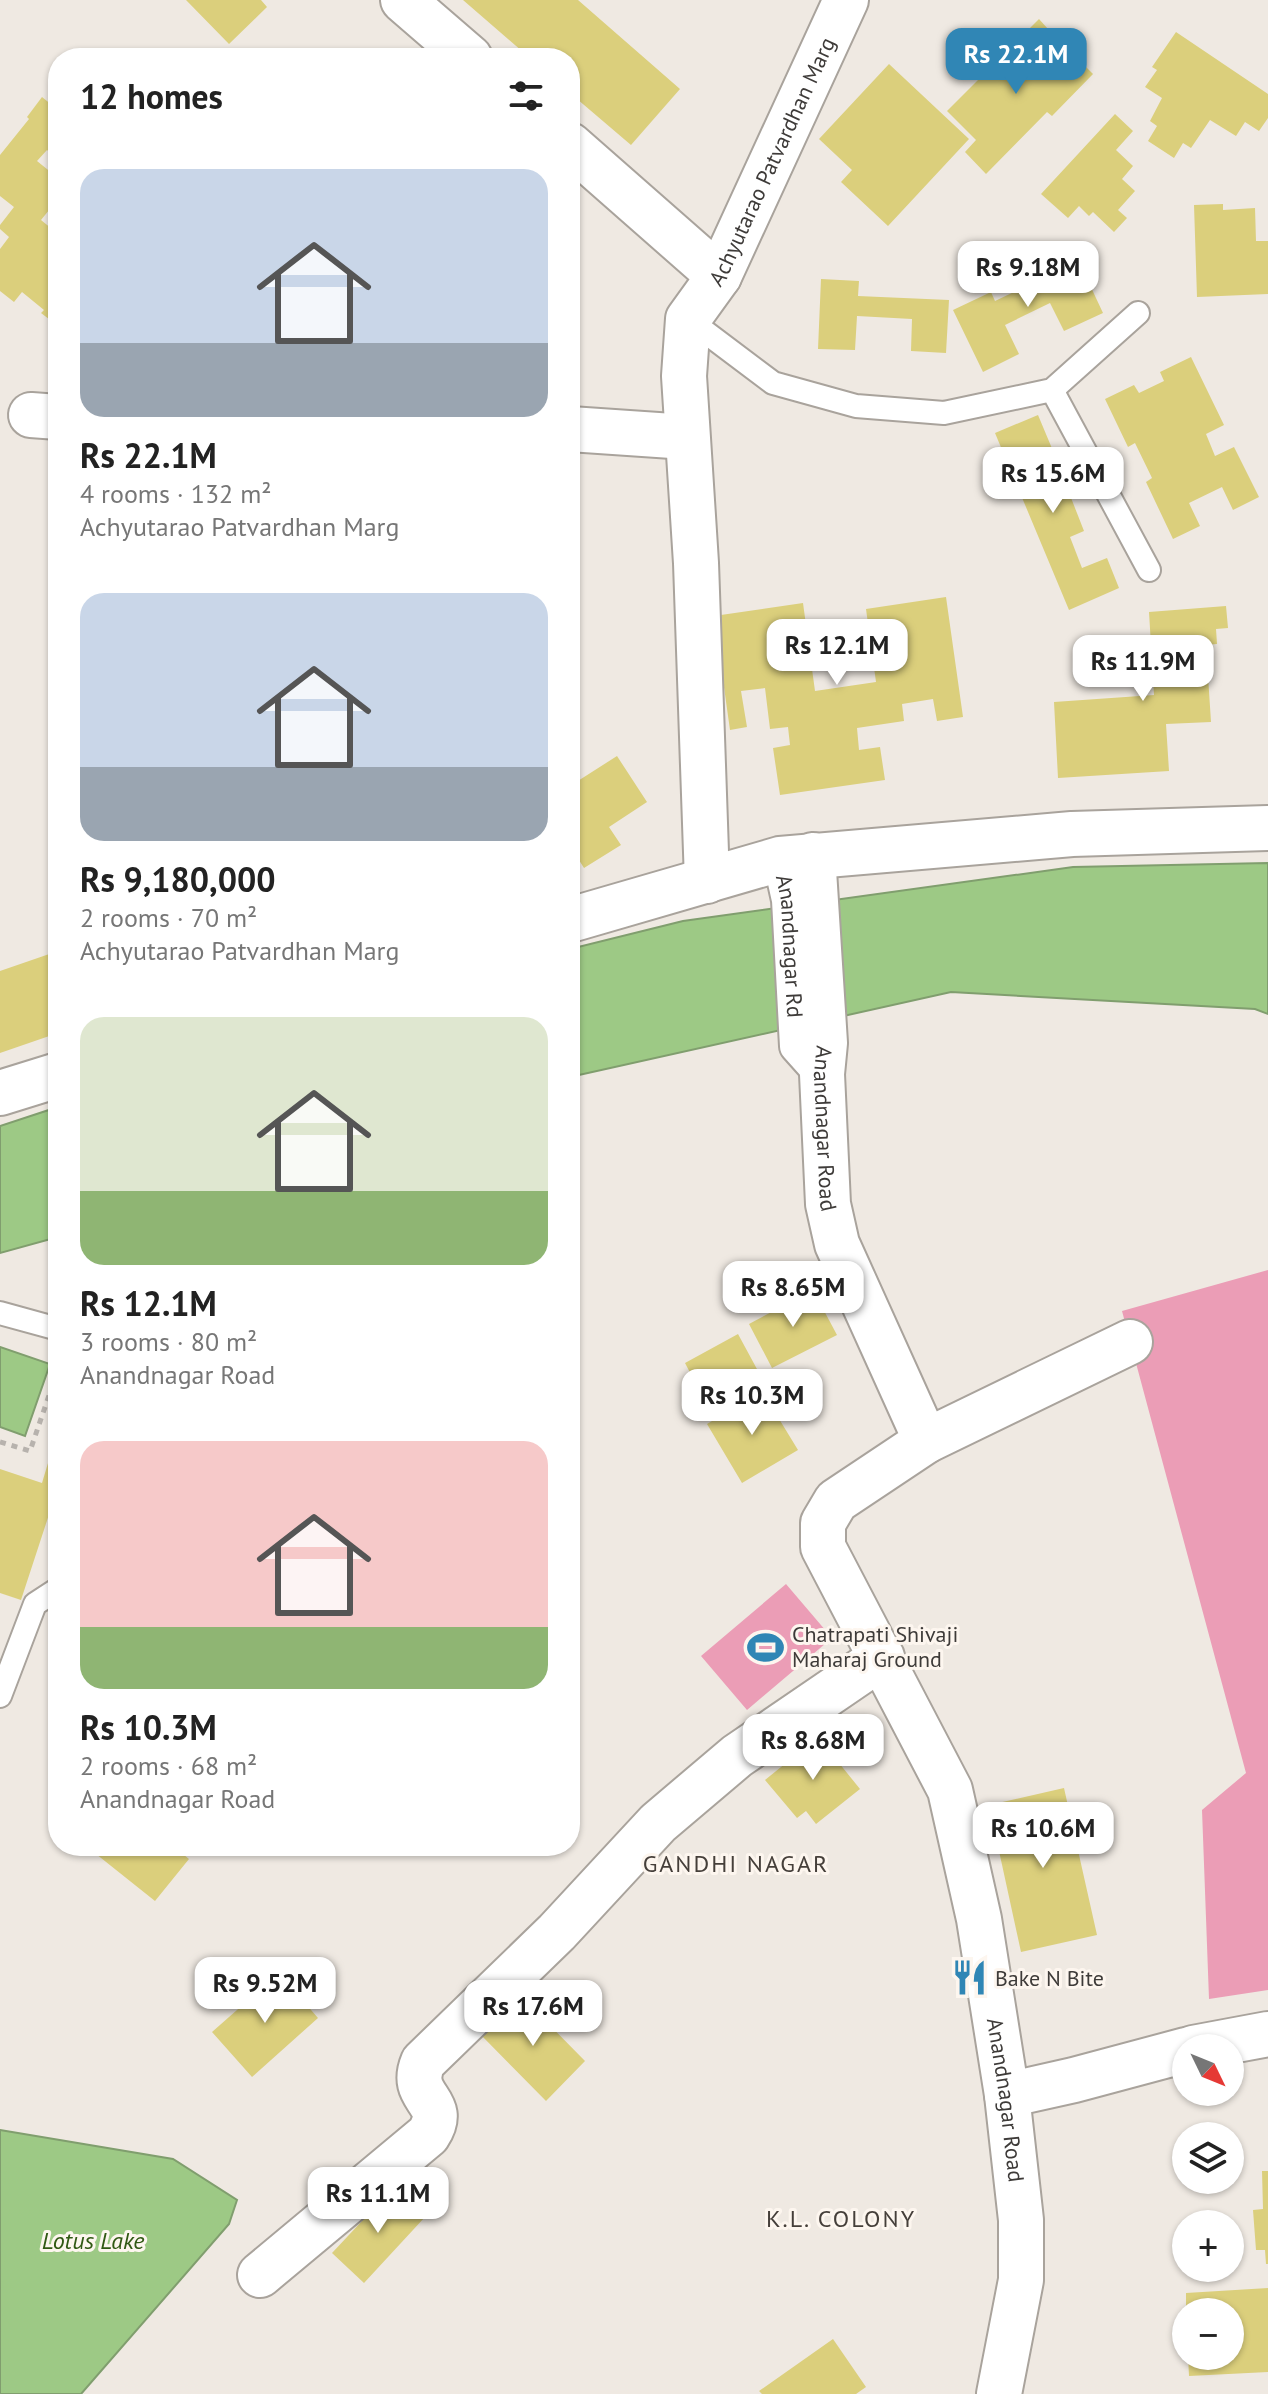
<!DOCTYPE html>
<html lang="en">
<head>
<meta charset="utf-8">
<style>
  body { margin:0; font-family:"PT Sans",sans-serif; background:#f6f6f6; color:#222; height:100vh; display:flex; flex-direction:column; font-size:30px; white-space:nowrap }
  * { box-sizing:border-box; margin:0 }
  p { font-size:26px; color:#767676 }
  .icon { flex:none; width:44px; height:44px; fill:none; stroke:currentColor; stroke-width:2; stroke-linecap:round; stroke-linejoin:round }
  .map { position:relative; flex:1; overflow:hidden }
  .sheet { position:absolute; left:48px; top:48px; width:532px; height:1808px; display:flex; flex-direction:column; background:#fff; border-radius:32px; box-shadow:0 2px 6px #0004 }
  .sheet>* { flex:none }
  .needle { width:52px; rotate:133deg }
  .buttons { position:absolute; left:1172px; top:2034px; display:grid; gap:16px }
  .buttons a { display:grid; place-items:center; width:72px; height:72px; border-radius:50%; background:#fff; box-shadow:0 2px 6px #0004; font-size:40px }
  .price { position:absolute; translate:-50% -68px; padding:0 18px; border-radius:16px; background:#fff; color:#222; font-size:26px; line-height:52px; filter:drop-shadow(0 2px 4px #0008) }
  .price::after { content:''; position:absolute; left:50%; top:48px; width:24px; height:18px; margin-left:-12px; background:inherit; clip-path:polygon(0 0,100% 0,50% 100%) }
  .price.selected { background:#3086b5; color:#fff }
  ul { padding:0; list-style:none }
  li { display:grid; align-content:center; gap:16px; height:424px; padding:0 32px }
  li span { display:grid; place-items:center; height:248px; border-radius:24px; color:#555 }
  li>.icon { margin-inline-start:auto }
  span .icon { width:144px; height:144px; fill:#fffc; stroke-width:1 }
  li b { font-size:34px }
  h2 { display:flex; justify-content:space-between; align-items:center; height:96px; padding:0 32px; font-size:34px }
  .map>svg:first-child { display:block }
</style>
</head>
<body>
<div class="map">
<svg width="1268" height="2394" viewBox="0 0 1268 2394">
  <rect width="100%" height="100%" fill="#efe9e2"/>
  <path fill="#eb9db6" d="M1268 1270V1990L1209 1999 1202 1810 1246 1773 1122 1311Z
    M786 1584 832 1638 747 1710 701 1656Z"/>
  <path fill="#9dc985" stroke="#809e6e" stroke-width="2" d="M1268 863V1014L1255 1009 951 992 570 1077V949L683 921 1073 867Z
    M58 1107V1237L0 1253V1126Z
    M0 1347 50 1364 25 1436 0 1427Z
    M0 2130 173 2159 237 2200 229 2224 81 2394H0Z"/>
  <path fill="#dbcf7c" d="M186 0H261L267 7 229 44Z
    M463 0H578L680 89 631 145 570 93V58H530Z
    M1039 19 1048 29 1038 39 1061 62 1071 52 1093 74 1052 116 1047 112 986 174 965 152 976 140 947 111Z
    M1176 32 1268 94V118L1259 131 1245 122 1236 136 1210 120 1191 148 1183 143 1174 158 1148 141 1157 126 1150 121 1162 98 1145 87 1157 70 1152 67Z
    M889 64 969 139 888 226 841 182 852 170 819 139Z
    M42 97 58 110V159L47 150 37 161 58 178V199L41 220 58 234V326L41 313 44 310 22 292 14 302 0 291V249L9 237 0 229V225L14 207 0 196V155L29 119 27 117Z
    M1115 114 1133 131 1116 150 1133 166 1122 179 1135 191 1118 210 1127 218 1114 232 1093 212 1089 216 1079 206 1068 218 1041 194Z
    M1223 204V210L1255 208 1256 241H1268V294L1197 297 1194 205Z
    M1074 251 1103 313 1064 331 1050 303 1005 325 1019 354 983 372 953 310 991 292 995 301 1041 279 1036 269Z
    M821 279 859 281 858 296 949 300 946 353 911 351 912 319 857 316 855 350 818 349Z
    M1191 357 1224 425 1206 434 1215 456 1234 447 1259 497 1233 510 1222 487 1189 503 1200 526 1173 539 1146 482 1152 478 1135 443 1128 447 1105 399 1134 385 1139 393 1164 381 1160 372Z
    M1038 415 1056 458 1032 468 1043 495 1066 485 1084 531 1070 537 1082 568 1107 558 1119 588 1069 610 995 433Z
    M946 597 963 717 937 721 933 699 902 704 904 721 857 728 859 750 880 747 885 780 780 795 773 748 790 745 788 727 770 729 765 688 741 691 747 727 730 730 714 616 803 603 815 691 876 682 866 609Z
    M1226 606 1228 628 1216 629 1217 644 1206 645 1211 722 1166 724 1169 771 1058 778 1054 702 1154 695 1149 612Z
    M617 756 647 802 609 827 621 845 584 868 570 846V786Z
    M58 951V1033L0 1053V971Z
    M813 1290 837 1335 772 1368 749 1324Z
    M738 1334 764 1382 710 1411 685 1363Z
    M762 1391 798 1450 742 1483 707 1424Z
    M57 1433 58 1487 21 1600 0 1593V1469L42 1483Z
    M818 1737 860 1789 816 1824 806 1811 797 1818 765 1780Z
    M1064 1788 1097 1935 1021 1952 989 1805Z
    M86 1846H173L189 1859 155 1901Z
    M279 1973 318 2018 252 2077 212 2032Z
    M520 1995 585 2061 546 2101 480 2034Z
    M1262 2171H1268V2264H1266L1265 2250H1256L1253 2210 1263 2209Z
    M393 2188 425 2217 364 2283 332 2253Z
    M1268 2288V2372L1189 2376 1188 2356H1230V2312H1186V2293Z
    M833 2339 866 2387 856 2394H762L759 2391Z"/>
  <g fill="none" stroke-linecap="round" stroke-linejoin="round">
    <defs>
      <path id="service" d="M688 319 773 383 856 406 944 413 1052 390 1138 313
        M1052 390 1149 570
        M0 1313 58 1329
        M0 1696 35 1604 58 1589"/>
      <g id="pedestrian">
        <path id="s1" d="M780 859 789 900 797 1046 822 1074"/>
      </g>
      <g id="minor">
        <path d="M403 0 470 58"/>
        <path d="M570 145 719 276"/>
        <path d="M31 415 58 417"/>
        <path d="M570 429 687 437"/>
        <path id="s2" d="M813 855 825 1043 822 1074 828 1204 837 1244 926 1441 836 1501 823 1523V1547L950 1790 979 1919 1007 2095 1021 2220V2280L999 2394"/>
        <path id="s3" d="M707 881 696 563 684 376 688 319 719 276 846 0"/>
        <path d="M570 920 780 859 1072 834 1268 828"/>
        <path d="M0 1093 58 1075"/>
        <path d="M926 1441 1130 1342"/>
        <path d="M1193 2048 1268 2034"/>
        <path d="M1007 2095 1074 2080 1186 2050"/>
        <path d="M260 2275 428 2135C451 2100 407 2100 423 2062L557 1932 658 1823 737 1756 882 1657"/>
      </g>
    </defs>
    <use href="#service" stroke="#a9a39c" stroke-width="26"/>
    <use href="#pedestrian" stroke="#a9a39c" stroke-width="38"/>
    <use href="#minor" stroke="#a9a39c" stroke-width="48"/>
    <path stroke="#b7b2ad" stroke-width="5" stroke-dasharray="6 6" stroke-linecap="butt" d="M0 1442 30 1451 58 1369"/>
    <use href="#service" stroke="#fff" stroke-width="22"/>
    <use href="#pedestrian" stroke="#fff" stroke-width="34"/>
    <use href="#minor" stroke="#fff" stroke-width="44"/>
  </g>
  <defs>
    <symbol id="stadium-bare" viewBox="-9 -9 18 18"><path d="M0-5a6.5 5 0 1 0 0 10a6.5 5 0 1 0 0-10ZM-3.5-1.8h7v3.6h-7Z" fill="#3086b5" stroke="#fdf6ef" stroke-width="2.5" paint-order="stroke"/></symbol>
    <symbol id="restaurant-bare" viewBox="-9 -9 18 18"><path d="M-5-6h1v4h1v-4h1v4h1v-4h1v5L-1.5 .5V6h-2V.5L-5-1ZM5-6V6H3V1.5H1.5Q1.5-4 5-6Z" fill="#3086b5" stroke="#fdf6ef" stroke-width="2.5" paint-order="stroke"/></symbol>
  </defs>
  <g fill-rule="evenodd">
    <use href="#stadium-bare" x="740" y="1622" width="51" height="51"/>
    <use href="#restaurant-bare" x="944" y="1952" width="51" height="51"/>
  </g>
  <g text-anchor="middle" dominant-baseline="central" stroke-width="6" stroke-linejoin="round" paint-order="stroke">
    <g font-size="22" fill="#3e3b39" stroke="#fdf6ef">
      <text stroke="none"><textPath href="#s3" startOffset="742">Achyutarao Patvardhan Marg</textPath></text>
      <text stroke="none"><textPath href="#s1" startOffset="88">Anandnagar Rd</textPath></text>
      <text stroke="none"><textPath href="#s2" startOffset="274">Anandnagar Road</textPath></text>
      <text stroke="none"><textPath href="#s2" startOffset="1354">Anandnagar Road</textPath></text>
    </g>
    <g font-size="22" fill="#3e3b39" stroke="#fdf6ef" text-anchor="start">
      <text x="792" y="1634">Chatrapati Shivaji<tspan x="792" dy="25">Maharaj Ground</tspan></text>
      <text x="995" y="1978">Bake N Bite</text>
    </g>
    <g font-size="24" letter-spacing="2" fill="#453f3a" stroke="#fdf6ef">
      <text x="736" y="1863">GANDHI NAGAR</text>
      <text x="841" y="2218">K.L. COLONY</text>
    </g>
    <g font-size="24" font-style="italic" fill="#315914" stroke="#fdf6ef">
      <text x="93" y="2240">Lotus Lake</text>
    </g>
  </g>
</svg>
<div class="buttons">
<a><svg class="needle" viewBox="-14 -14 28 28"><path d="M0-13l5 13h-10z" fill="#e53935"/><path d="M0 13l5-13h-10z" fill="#767676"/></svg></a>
<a><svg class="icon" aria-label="layers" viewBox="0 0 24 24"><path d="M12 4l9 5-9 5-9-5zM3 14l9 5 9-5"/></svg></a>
<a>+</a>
<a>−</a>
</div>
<b class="price selected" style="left:1016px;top:96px">Rs 22.1M</b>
<b class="price" style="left:1028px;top:309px">Rs 9.18M</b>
<b class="price" style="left:1053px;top:515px">Rs 15.6M</b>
<b class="price" style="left:837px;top:687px">Rs 12.1M</b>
<b class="price" style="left:1143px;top:703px">Rs 11.9M</b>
<b class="price" style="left:793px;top:1329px">Rs 8.65M</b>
<b class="price" style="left:752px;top:1437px">Rs 10.3M</b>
<b class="price" style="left:813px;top:1782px">Rs 8.68M</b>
<b class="price" style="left:1043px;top:1870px">Rs 10.6M</b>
<b class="price" style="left:265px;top:2025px">Rs 9.52M</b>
<b class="price" style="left:533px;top:2048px">Rs 17.6M</b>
<b class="price" style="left:378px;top:2235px">Rs 11.1M</b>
<section class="sheet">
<h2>12 homes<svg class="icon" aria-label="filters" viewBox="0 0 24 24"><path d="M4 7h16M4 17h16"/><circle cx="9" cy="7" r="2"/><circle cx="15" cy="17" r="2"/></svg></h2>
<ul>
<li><span style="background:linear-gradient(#c9d6e8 70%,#9aa5b1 0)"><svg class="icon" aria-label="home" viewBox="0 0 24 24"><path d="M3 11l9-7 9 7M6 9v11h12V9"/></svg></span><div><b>Rs 22.1M</b><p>4 rooms · 132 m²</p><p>Achyutarao Patvardhan Marg</p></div></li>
<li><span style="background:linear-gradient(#c9d6e8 70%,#9aa5b1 0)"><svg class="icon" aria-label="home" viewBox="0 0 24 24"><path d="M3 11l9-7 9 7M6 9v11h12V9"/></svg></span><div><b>Rs 9,180,000</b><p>2 rooms · 70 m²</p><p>Achyutarao Patvardhan Marg</p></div></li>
<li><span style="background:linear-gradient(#dfe7d0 70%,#8fb573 0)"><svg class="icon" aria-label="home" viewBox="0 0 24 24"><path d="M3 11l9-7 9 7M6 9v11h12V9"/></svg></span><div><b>Rs 12.1M</b><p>3 rooms · 80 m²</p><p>Anandnagar Road</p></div></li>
<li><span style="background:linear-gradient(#f6c9c9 75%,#8fb573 0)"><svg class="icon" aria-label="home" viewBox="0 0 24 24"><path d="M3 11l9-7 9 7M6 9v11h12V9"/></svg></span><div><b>Rs 10.3M</b><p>2 rooms · 68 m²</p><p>Anandnagar Road</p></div></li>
</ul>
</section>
</div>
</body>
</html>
